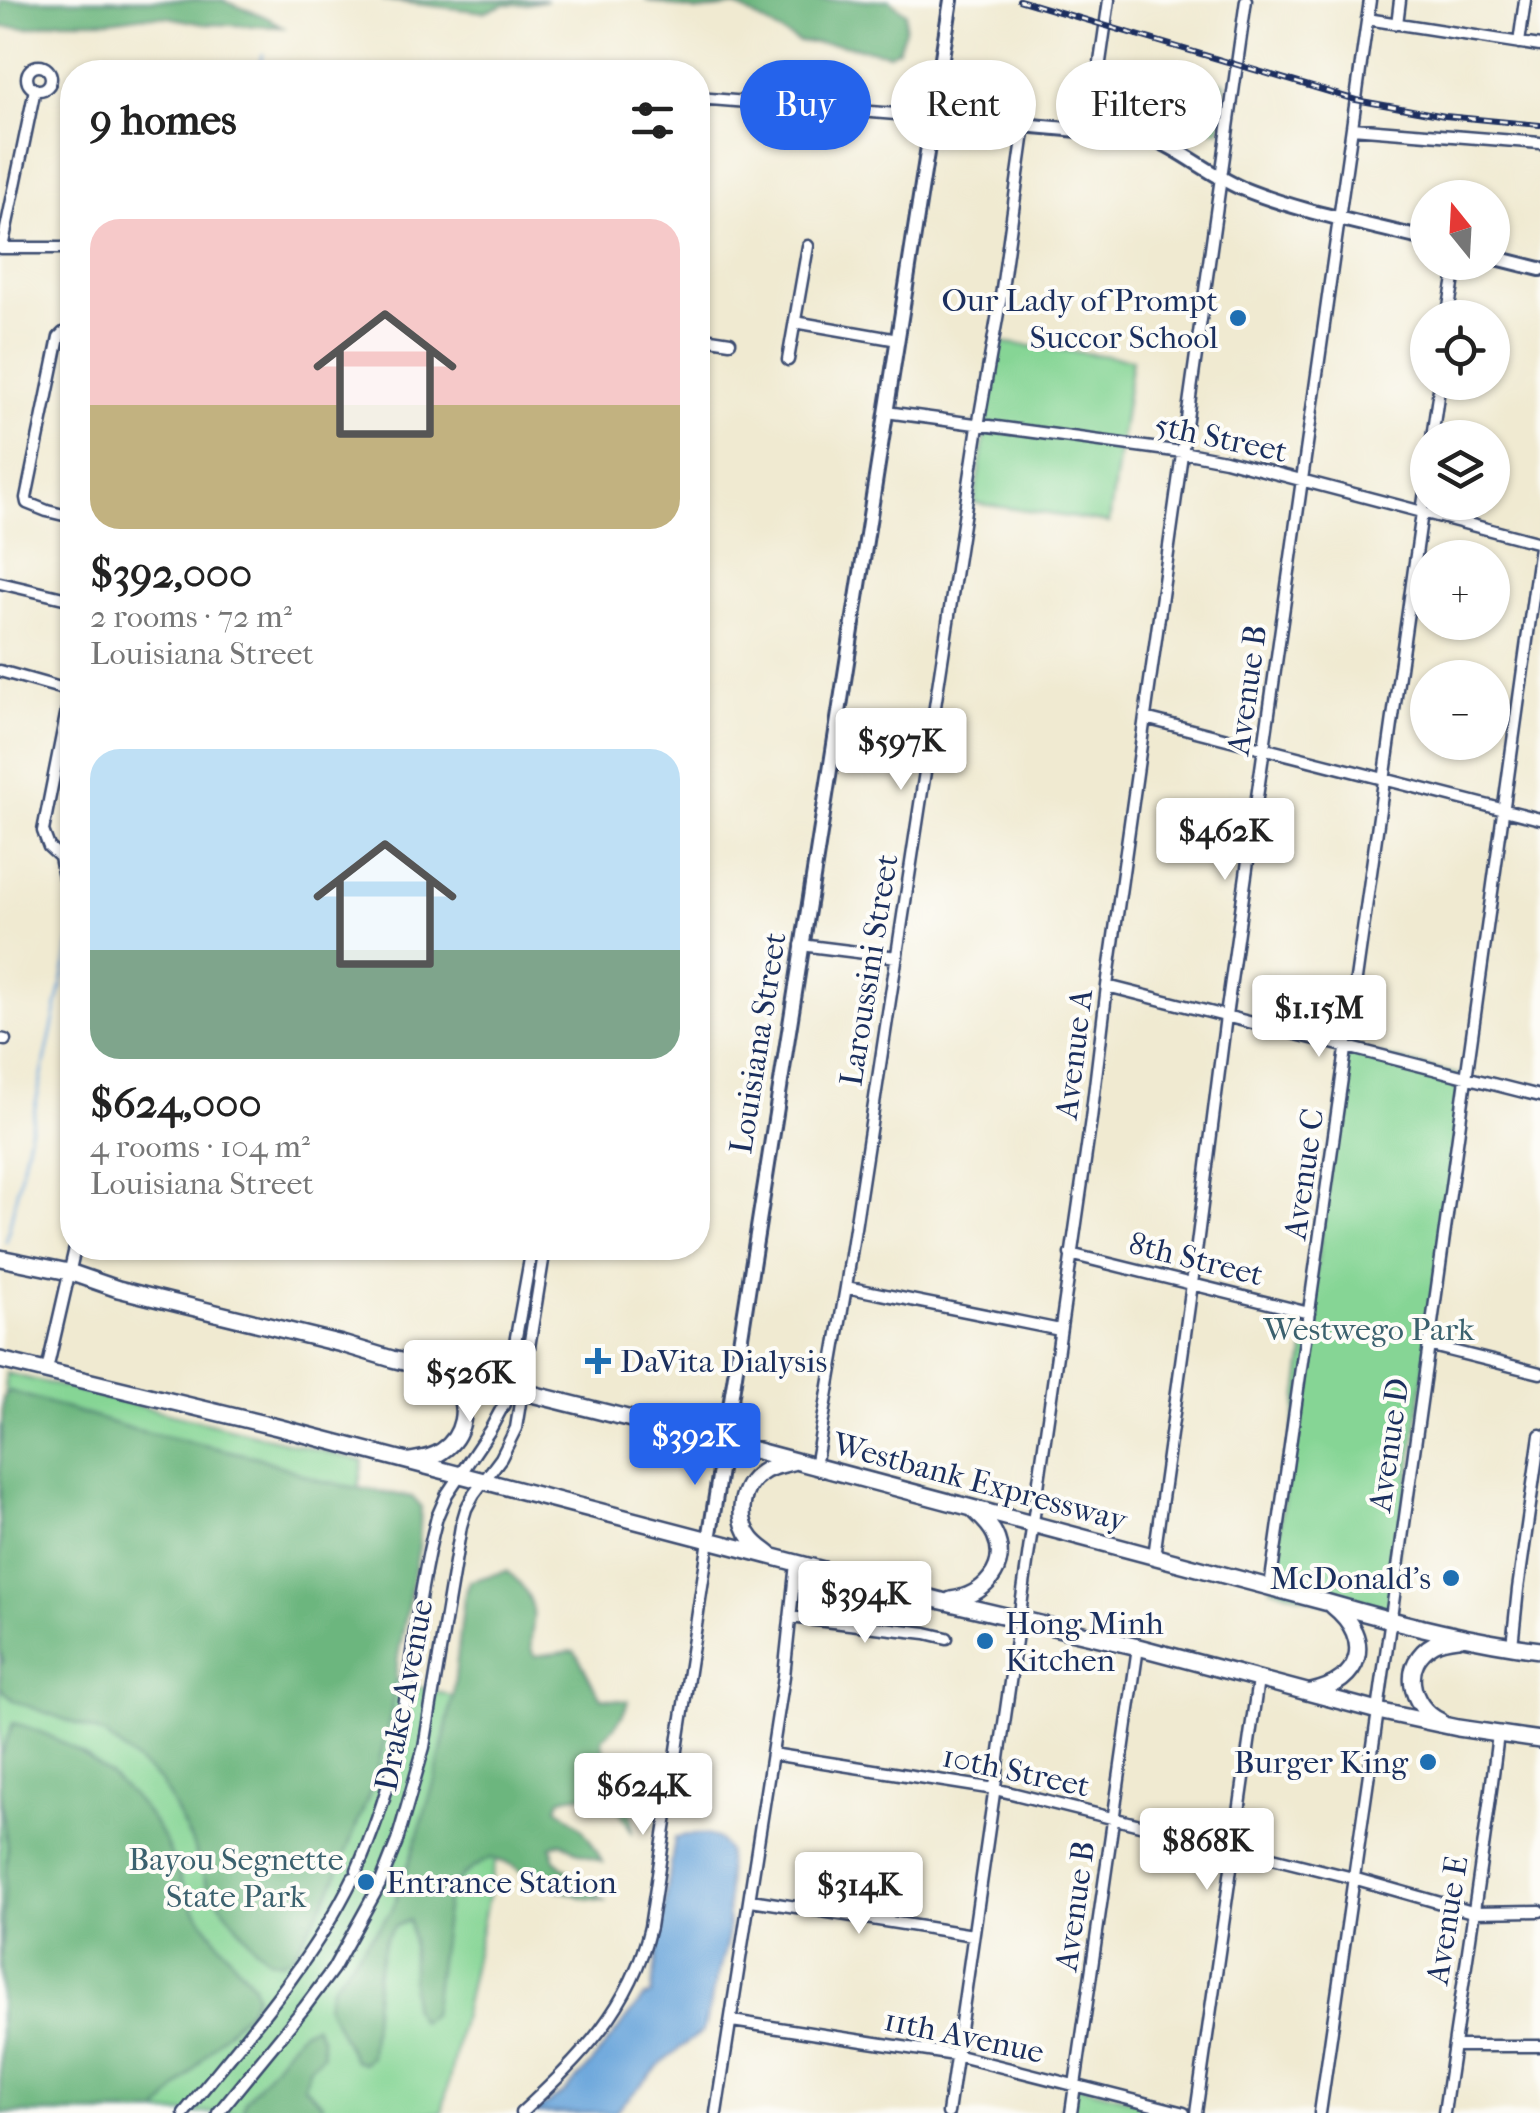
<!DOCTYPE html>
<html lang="en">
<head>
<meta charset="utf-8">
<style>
  body { margin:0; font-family:"IM FELL French Canon",serif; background:#f6f6f6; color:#222; height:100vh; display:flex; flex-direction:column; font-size:38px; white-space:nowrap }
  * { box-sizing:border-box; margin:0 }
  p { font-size:32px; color:#767676 }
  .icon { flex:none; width:55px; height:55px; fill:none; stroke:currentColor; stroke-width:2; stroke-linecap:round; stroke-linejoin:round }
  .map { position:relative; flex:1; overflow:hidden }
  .details { position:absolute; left:60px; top:60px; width:650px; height:1200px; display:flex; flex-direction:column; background:#fff; border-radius:40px; box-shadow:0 2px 8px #0004 }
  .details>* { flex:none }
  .top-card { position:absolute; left:740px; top:60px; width:650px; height:90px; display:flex; gap:20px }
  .needle { width:65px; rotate:342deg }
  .fabs { position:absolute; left:1410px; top:180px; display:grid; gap:20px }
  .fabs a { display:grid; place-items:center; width:100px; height:100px; border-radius:50%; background:#fff; box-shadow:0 2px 8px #0004; font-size:50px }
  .price { position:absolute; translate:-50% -85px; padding:0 22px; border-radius:10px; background:#fff; color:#222; font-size:32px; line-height:65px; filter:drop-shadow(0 2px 5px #0008) }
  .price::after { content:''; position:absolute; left:50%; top:60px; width:30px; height:22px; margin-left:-15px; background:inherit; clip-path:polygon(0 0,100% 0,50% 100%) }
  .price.current { background:#2563eb; color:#fff }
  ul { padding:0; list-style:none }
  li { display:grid; align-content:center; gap:20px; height:530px; padding:0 30px }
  li span { display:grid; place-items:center; height:310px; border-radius:30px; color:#555 }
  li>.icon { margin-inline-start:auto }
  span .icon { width:180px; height:180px; fill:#fffc; stroke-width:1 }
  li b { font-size:42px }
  h2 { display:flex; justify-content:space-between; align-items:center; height:120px; padding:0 30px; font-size:42px }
  .tag { padding:0 35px; border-radius:45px; background:#fff; box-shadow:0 2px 8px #0004; font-size:35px; line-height:90px }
  .tag.current { background:#2563eb; color:#fff }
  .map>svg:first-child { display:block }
</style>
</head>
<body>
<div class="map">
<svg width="1540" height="2113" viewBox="0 0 1540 2113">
  <rect width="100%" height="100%" fill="#fdfcf7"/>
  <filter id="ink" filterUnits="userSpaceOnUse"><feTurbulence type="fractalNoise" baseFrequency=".01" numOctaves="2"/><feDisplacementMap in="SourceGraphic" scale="20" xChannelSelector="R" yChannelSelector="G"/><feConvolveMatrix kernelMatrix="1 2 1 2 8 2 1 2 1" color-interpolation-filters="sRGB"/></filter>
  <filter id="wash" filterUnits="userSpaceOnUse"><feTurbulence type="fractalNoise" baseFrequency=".0048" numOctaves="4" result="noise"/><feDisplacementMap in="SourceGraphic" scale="40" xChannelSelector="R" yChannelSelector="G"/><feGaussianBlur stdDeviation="2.25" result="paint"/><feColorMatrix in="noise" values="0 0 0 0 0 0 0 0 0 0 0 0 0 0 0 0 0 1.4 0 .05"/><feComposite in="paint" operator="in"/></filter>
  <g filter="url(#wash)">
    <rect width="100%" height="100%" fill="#f0ead1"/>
    <path fill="#86d595" stroke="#50827a" stroke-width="2.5" d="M1203 79 1225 83 1220 130 1198 127Z
      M999 342 1132 359 1109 523 974 503Z
      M1347 1047 1466 1077 1389 1621 1271 1587Z
      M6 1373 363 1461 326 1659 526 1718 442 2113H0V1426H5Z
      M1076 2085 1184 2113H1071Z"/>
    <path fill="#6cb67e" stroke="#44726e" stroke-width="2.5" d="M0 0H222C243 10 264 13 283 27L203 24 169 17 146 16 110 21H59L28 28 3 27 0 26Z
      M382 0H547L526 4H505L485 12Z
      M645 0H889L906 13 905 30 898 49 889 54 839 44 798 42 736 6 697 11Z
      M10 1391 132 1429 257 1457 323 1482 412 1497 421 1507 419 1547 398 1657 392 1709 376 1777 331 1890 293 1956 281 1962 269 1959 254 1946 223 1907 206 1883 192 1843 161 1782 104 1734 14 1701 0 1687V1666L3 1661 0 1651V1468L3 1398Z
      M506 1571C522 1582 536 1602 533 1622 532 1635 528 1644 534 1656L574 1651C585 1666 590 1682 601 1698L628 1701C624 1717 614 1728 602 1739L604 1753C628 1772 632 1803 632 1832 628 1825 623 1815 618 1809 603 1795 579 1792 560 1799L557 1808C579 1821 592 1839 602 1862L579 1853 561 1842 551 1846 555 1860 604 1900 585 1898 538 1883 512 1865 491 1858C473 1867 459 1876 448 1894L432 2015 420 2022 412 2006V1938L409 1920 394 1927 385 1939 377 1975 370 2056 363 2063 354 2060 327 2006 331 1987 392 1910 410 1860 435 1780 453 1695 464 1597 470 1581Z
      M13 1723C70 1737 133 1785 162 1836 175 1858 180 1884 193 1906 210 1934 233 1959 253 1985L256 1995 250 2008 220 2038 157 2113H0L1 1957 7 1848 0 1791V1757Z
      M314 2025 321 2037 323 2054 309 2067 304 2086 321 2102 326 2113H245L243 2109 245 2101 301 2031Z"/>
    <path fill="#6ba6db" stroke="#436a9c" stroke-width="2.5" d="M685 1835H707L717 1838 727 1851 728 1937 703 2031 668 2057 614 2113H533L564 2093 591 2064 643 1998 651 1995 675 1838Z"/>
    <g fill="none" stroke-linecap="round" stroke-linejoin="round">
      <path stroke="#6ba6db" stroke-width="2.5" d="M259 72 263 54
        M6 1242 72 936"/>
    </g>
  </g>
  <g filter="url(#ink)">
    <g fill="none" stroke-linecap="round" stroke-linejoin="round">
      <defs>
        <path id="minor" d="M1367 19 1540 46
          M1397 24 1400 0
          M1519 43 1525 0
          M27 78a12 12 0 1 1 24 0a12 12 0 1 1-24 0Z
          M110 72 114 68 122 67 130 72
          M196 72H207
          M698 98 933 117
          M1352 128 1540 143
          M1090 131 1109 0
          M698 134 703 99
          M0 248H72
          M2 248 35 89
          M1447 318 1457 262
          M795 322 898 340
          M72 332 63 333 59 337 26 498 27 503 47 511 72 517
          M698 337 730 342
          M788 360 808 246
          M886 412 1182 452 1225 460 1540 543
          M1432 438 1440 382
          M0 583 72 600
          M0 671 71 691
          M1145 718 1540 819
          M65 883 60 857 49 847 43 831 72 685
          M801 945 897 957
          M1107 986 1540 1096
          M0 1039 5 1040
          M1070 1254 1309 1313
          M846 1287 1060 1330
          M1428 1345 1540 1373
          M47 1370 75 1248
          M815 1467 846 1287 978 426 1001 296 1025 125
          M1154 1556 1192 1284 1226 1016 1370 0
          M1270 1587 1428 470
          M790 1617 926 1633 947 1638
          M1512 1646 1518 1589 1540 1435
          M772 1754 995 1789 1353 1878 1472 1912 1540 1911
          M357 1870C375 1828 391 1783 399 1738 412 1664 418 1589 437 1517L447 1494 490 1430 504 1404 532 1248
          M751 1900 973 1935
          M732 2021 955 2055 1184 2113
          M1454 2046H1540
          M184 2113C245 2037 310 1966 353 1878
          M218 2113 304 2008 333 1969 380 1884 397 1841 424 1747 461 1526 466 1509 474 1494 501 1458 516 1428 545 1248
          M521 2113C580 2058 631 2008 650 1927L709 1540
          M716 2113 784 1676 796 1563
          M948 2113 1091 1119 1107 986 1246 0
          M1071 2113 1138 1647
          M1196 2113 1258 1680
          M1320 2113 1378 1711 1540 547
          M1444 2113C1462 1987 1483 1861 1498 1734"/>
        <path id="major" d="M933 117 1146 136C1180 148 1207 173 1241 188 1299 212 1367 224 1428 240
          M1492 257 1540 269
          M709 1540 951 0"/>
        <path id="highway" d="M0 1258 69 1272 118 1289 342 1344 392 1359 739 1446 1329 1603C1398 1623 1468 1641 1540 1650
          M0 1360 277 1427 942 1601 1138 1647 1378 1711 1458 1728 1540 1740
          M411 1461C422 1459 433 1458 442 1451 463 1437 471 1406 454 1386 449 1381 441 1376 435 1371
          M770 1555C764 1550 756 1545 751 1538 736 1518 740 1487 761 1473 770 1466 781 1465 792 1462
          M951 1600C983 1596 1010 1568 995 1535 990 1524 981 1517 973 1509
          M1311 1692C1362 1682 1374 1639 1333 1606
          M1440 1721C1409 1706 1400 1663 1434 1644 1441 1640 1450 1639 1458 1638"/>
      </defs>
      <use href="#minor" stroke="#3b4b6f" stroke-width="15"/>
      <use href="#major" stroke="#3b4b6f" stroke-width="18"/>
      <use href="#highway" stroke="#3b4b6f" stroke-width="20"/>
      <use href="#minor" stroke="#fff" stroke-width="10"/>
      <use href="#major" stroke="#fff" stroke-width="12"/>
      <use href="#highway" stroke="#fff" stroke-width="15"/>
      <defs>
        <path id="rail" d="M1019 0 1356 100 1445 116 1540 125"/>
      </defs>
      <use href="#rail" stroke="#1b2f5e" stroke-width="6"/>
      <use href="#rail" stroke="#fdfcf7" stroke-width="2.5" stroke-dasharray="8" stroke-linecap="butt"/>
    </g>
  </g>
  <g fill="#1f6fb2" stroke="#fdfcf7" stroke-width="4">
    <circle cx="1238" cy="318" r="10"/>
    <path d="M593 1346h10v10h10v10h-10v10h-10v-10h-10v-10h10z"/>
    <circle cx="1451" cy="1578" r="10"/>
    <circle cx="985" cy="1641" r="10"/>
    <circle cx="1428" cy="1762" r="10"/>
    <circle cx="366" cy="1882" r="10"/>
  </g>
  <g text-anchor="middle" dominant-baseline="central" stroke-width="8" stroke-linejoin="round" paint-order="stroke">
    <g font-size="32" fill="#1b2f5e" stroke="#fdfcf7" text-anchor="end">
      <text x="1218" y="300">Our Lady of Prompt<tspan x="1218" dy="37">Succor School</tspan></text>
      <text x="620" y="1361" text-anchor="start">DaVita Dialysis</text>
      <text x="1431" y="1578">McDonald's</text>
      <text x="1005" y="1623" text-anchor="start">Hong Minh<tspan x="1005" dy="37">Kitchen</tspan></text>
      <text x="1408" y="1762">Burger King</text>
      <text x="386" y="1882" text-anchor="start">Entrance Station</text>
    </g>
    <g font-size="32" fill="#1b2f5e" stroke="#fdfcf7">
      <text transform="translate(1221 438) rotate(12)">5th Street</text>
      <text transform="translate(1247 690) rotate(-82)">Avenue B</text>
      <text transform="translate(869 970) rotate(-81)">Laroussini Street</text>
      <text transform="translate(758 1043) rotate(-81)">Louisiana Street</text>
      <text transform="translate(1074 1054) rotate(-83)">Avenue A</text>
      <text transform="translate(1304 1174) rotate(-82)">Avenue C</text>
      <text transform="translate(1196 1259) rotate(14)">8th Street</text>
      <text transform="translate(1389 1445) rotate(-82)">Avenue D</text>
      <text transform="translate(980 1482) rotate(15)">Westbank Expressway</text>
      <text transform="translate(404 1695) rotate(-79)">Drake Avenue</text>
      <text transform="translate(1016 1771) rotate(12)">10th Street</text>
      <text transform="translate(1075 1906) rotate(-82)">Avenue B</text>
      <text transform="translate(1447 1920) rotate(-81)">Avenue E</text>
      <text transform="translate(964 2036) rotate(12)">11th Avenue</text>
    </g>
    <g font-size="32" fill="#3b616e" stroke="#fdfcf7">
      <text x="1369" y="1329">Westwego Park</text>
      <text x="236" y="1859">Bayou Segnette<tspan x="236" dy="37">State Park</tspan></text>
    </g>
  </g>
</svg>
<div class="fabs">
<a><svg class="needle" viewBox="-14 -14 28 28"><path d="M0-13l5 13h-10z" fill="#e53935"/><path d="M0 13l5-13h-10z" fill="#767676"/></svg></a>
<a><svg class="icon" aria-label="locate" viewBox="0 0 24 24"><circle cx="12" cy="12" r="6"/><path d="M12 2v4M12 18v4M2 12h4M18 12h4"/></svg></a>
<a><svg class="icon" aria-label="layers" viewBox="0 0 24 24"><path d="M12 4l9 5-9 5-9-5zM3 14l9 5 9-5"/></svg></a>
<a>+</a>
<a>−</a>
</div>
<b class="price" style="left:901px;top:793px">$597K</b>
<b class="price" style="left:1225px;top:883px">$462K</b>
<b class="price" style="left:1319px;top:1060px">$1.15M</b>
<b class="price" style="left:470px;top:1425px">$526K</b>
<b class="price current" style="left:695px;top:1488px">$392K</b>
<b class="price" style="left:865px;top:1646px">$394K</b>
<b class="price" style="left:643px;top:1838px">$624K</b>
<b class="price" style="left:1207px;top:1893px">$868K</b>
<b class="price" style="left:859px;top:1937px">$314K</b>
<div class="top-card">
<a class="tag current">Buy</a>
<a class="tag">Rent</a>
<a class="tag">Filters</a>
</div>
<section class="details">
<h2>9 homes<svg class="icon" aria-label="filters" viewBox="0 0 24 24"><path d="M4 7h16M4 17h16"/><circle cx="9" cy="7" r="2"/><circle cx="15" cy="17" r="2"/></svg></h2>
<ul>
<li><span style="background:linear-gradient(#f6c9c9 60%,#c2b280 0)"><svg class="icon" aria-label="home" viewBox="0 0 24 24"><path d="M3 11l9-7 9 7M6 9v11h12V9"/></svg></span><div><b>$392,000</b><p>2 rooms · 72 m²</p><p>Louisiana Street</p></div></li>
<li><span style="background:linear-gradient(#bfe0f5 65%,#7fa58c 0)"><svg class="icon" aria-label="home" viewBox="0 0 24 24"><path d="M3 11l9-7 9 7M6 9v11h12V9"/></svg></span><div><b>$624,000</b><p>4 rooms · 104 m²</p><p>Louisiana Street</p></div></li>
</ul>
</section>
</div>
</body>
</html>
